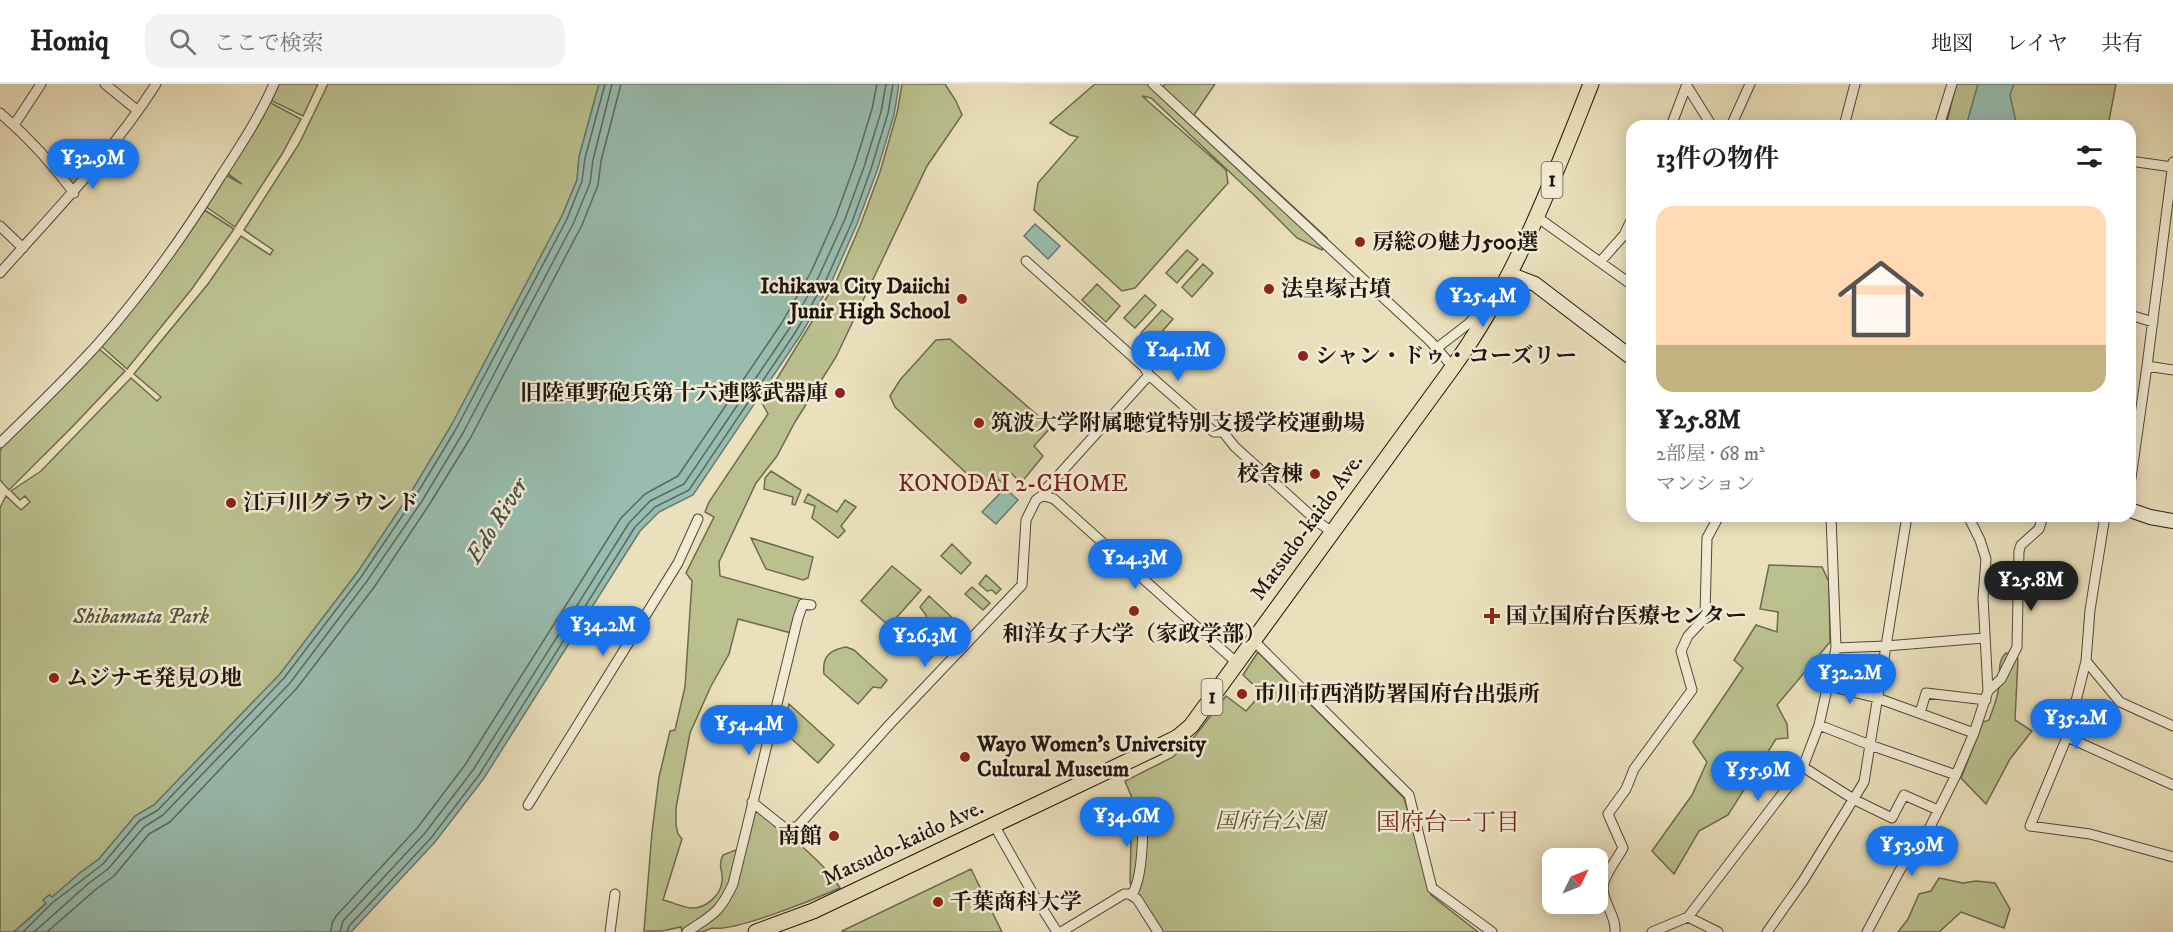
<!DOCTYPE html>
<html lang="ja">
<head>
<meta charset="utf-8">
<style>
  body { margin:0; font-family:"IM FELL DW Pica","Noto Serif JP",serif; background:#f2f2f2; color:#202124; height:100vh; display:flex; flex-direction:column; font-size:22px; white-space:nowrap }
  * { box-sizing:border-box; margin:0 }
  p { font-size:20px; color:#757577 }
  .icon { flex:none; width:33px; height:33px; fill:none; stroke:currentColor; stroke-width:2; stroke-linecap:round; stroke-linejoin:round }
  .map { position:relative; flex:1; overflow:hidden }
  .details { position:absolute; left:1626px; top:36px; width:510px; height:402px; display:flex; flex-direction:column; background:#fff; border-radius:18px; box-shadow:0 3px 15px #0003 }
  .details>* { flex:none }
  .needle { width:39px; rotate:47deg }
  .tools { position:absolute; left:1542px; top:764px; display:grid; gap:12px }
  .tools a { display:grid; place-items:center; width:66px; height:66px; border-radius:12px; background:#fff; box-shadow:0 3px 15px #0003; font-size:30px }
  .price { position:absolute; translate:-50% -51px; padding:0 14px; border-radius:21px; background:#1a73e8; color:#fff; font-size:20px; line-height:39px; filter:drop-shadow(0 2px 3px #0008) }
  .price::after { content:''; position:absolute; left:50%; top:36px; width:18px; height:14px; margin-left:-9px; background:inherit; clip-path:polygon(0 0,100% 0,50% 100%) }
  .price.on { background:#222; color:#fff }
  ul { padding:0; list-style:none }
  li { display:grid; align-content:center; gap:12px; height:318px; padding:0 30px }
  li+li { border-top:2px solid #e0e0e0 }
  li span { display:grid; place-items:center; height:186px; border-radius:18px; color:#555 }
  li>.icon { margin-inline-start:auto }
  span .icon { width:108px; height:108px; fill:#fffc; stroke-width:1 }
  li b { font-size:26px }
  h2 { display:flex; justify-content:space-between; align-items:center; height:72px; padding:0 30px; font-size:26px }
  header { display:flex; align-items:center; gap:36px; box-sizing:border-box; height:84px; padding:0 30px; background:#fff; border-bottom:2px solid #e0e0e0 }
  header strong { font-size:28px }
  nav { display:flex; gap:33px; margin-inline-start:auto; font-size:21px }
  .search { width:420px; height:54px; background:#f2f2f2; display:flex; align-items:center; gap:15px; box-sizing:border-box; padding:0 21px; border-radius:18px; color:#757577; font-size:22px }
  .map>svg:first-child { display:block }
</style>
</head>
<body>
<header>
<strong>Homiq</strong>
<div class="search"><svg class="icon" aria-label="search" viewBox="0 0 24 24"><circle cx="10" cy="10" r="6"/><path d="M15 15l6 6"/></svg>ここで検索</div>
<nav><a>地図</a><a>レイヤ</a><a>共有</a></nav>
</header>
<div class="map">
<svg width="2173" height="848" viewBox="0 0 2173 848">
  <rect width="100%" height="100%" fill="#eae0bb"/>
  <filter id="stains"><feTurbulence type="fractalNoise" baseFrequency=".00333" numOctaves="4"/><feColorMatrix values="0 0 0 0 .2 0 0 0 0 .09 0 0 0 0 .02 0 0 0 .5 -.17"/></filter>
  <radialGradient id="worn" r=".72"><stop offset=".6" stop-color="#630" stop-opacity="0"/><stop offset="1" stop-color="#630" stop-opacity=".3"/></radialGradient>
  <path fill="#bac18e" stroke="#6d6a4e" stroke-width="1.5" d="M277 0H318L303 32 270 16Z
    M328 0H599L579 73 577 96 562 132 451 342 410 410 357 489 280 590 154 721 135 732 99 775 81 788 52 814 50 811 46 819 14 848H0V424L6 412 21 426 30 418 25 412 20 416 11 407 41 387 131 294 157 317 161 313 134 290 208 200 241 152 270 171 273 166 244 146 299 60Z
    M902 0H945L956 17 962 31 927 82 836 273 795 338 777 372 756 399 719 478 720 492 802 515 791 549 738 535 729 570 711 602 690 649 676 724V741L678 750 682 755 663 816C672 818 682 823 691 824 705 825 720 812 722 798 724 788 717 783 723 771L746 762 754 728H759C784 748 824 777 840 804 815 815 735 848 712 844L702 848H682L681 843 662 847H644L652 748 659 693 670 647 675 646 685 603 692 497 686 489 714 433 705 428 709 418 768 330 762 319 835 200 860 142 880 88 897 29Z
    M1095 0H1159L1162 4 1165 0H1215L1194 31 1327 154 1322 166 1297 154 1254 111 1151 14 1142 12 1226 86 1228 99 1135 204 1122 207 1034 126 1038 99 1078 53 1070 51 1050 39Z
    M1956 0H2116L2108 42H1946Z
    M269 18 301 35 282 70 235 143 205 122 226 91 242 100 227 89Z
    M68 62 89 82 73 101 53 78Z
    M203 125 234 145 191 206 127 285 100 261Z
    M1187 166 1198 175 1177 199 1166 189Z
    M1203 180 1213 189 1192 213 1182 203Z
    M1097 200 1120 222 1106 238 1082 216Z
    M1145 211 1156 221 1135 244 1124 234Z
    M1162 226 1173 235 1152 259 1141 249Z
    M950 255 1051 343 1034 362 1043 372 1021 399 1011 389 1002 399 999 396 976 398 895 323 890 312 900 296 936 256Z
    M98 264 125 287 74 341 9 406 0 396V368L4 358Z
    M771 387 801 406 795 421 792 420 793 413 764 405 765 394Z
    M808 410 837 428 845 416 856 423 841 442 845 447 838 454 812 434 815 422 804 418Z
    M751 454 813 473 808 494 803 496 766 485Z
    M952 460 971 479 961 490 941 472Z
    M1769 481 1822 483 1829 498 1830 558 1777 621 1787 640 1788 654 1776 655 1728 731 1699 747 1674 790 1652 767 1692 711 1707 678 1693 658 1743 584 1734 576 1756 541 1777 548 1778 528 1760 525Z
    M892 482 921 506 889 542 861 517Z
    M986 491 1001 505 996 510 992 506 987 507 979 500Z
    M972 503 990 519 983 526 965 510Z
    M929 512 960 541 944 560 927 544 926 531 920 523Z
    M901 546 913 551H923L938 563V566L928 577 925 576 896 550Z
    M846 563 854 566 887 596 881 604 873 603 858 620 824 590C822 573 829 566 846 563Z
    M1258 568 1404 714 1431 811 1478 848H1158L1134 811 1130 798 1132 714 1125 697 1173 673 1195 652 1226 612 1246 627 1262 609 1243 591Z
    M2006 569 2018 575 2015 636 2032 647 2010 675 1986 720 1961 694 1983 638 1989 636C1993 625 1998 613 1999 602 2001 590 1996 579 2006 569Z
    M789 620 834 661 818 679 782 646Z
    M971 785 1002 848H842V847Z
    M1939 794 1963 799 1976 797 1995 799 2010 825 2004 844 1961 828 1939 848H1898L1908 835 1919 810 1931 807Z"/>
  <path fill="#98bdb0" stroke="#68796f" stroke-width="1.5" d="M599 0H899L894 31 877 87 857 140 831 199 800 252 693 411 659 428 640 447 484 694 435 758 351 848H14L46 820 43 816 49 811 52 813 81 788 99 775 135 732 154 721 280 590 357 489 410 410 451 342 562 132 577 96 579 73Z
    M1978 0H2014L2010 11 2017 42H1966Z
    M1035 140 1060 162 1048 175 1024 152Z
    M1005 404 1018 416 996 440 982 428Z"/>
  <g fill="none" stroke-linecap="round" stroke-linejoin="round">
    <path stroke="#5c685f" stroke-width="1.5" d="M23 848 52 819 103 780 139 737 158 726 284 594 361 493 415 413 456 345 567 135 582 97 585 74 605 0
      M34 848 89 799 108 785 144 743 163 731 290 599 367 497 422 417 463 349 574 138 590 99 593 76 612 0
      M47 848 95 806 114 792 149 750 170 738 297 604 375 502 429 421 471 353 582 141 598 101 601 77 621 0
      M331 848 332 839 337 831 418 743 465 681 621 434 645 410 678 392 781 240 811 188 836 132 855 80 872 25 877 0
      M340 848 343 837 425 749 473 686 629 439 650 417 684 400 789 245 819 192 845 135 864 83 881 28 886 0
      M347 848 349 842 431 754 479 691 635 443 655 423 689 406 795 249 826 196 852 138 871 85 888 29 893 0"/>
    <defs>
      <path id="street" d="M105 0 138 27
        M1153 0 1430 257 1453 283
        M1687 2 1712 42
        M0 29C28 53 52 79 74 109
        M14 41 41 0
        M1671 42 1687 0
        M1731 42 1750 0
        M1844 42 1855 0
        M1939 42 1952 0
        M2130 77 2172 83
        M1537 133 1632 201
        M0 142 23 164
        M1026 177 1144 283 1149 291
        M1600 178 1624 151 1632 134
        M0 189C54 128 112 69 156 0
        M2130 231 2153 238
        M1437 264 1468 240 1487 220
        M2147 282 2173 286
        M0 359C33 327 66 295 97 261 142 210 183 153 219 95 239 64 259 34 274 0
        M2130 401 2147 282 2173 78
        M1047 411V404L1149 291 1214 348H1223L1235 363 1318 438 1332 448
        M2105 432 2090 526 2086 577 2120 618 2173 642
        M1253 556 1409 711 1432 804 1492 848
        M1836 564 1886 562 1984 554
        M2086 577 2067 653 2030 742 2090 750 2173 773
        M1829 602 1877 614 1974 649
        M1988 607 2001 595 2017 563 2019 467 2021 461 2039 445 2043 432
        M1920 629 1926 609 1986 616
        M1819 641 1870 661 1956 691
        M2067 653 2173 701
        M1803 683 1855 716 1892 734 1904 711 1938 726
        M752 718 786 745 798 742 890 640 1022 501 1026 436 1036 416 1043 411 1054 415 1237 579
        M528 721 678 479 698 435
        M994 741 1032 808 1057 848
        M1132 811C1144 790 1142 749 1144 724
        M1688 833 1718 848
        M610 848 615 810
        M687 848C713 830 719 830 733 800L798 534 803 520 811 521
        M1061 848 1124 810H1129L1137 815 1158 848
        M1615 848C1617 831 1599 815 1604 798 1608 786 1617 775 1623 764L1608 730 1626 705 1634 685 1692 606 1681 567 1688 552 1702 537 1705 530 1707 454 1719 432
        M1652 848 1688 833 1803 683 1819 641 1836 564 1831 432
        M1767 848 1803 797 1864 698 1907 432
        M1867 848 1900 786 1925 753 1956 691 1974 649 1988 607 1983 514 1986 475 1980 456 1968 432"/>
      <path id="secondary" d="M1509 190 1535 200 1632 274
        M2130 426 2150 433 2173 437"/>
      <path id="primary" d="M756 848 813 827 1160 662 1178 653 1191 642 1453 283C1515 197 1552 98 1591 0"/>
    </defs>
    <use href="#street" stroke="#524739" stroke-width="11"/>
    <use href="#secondary" stroke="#20140e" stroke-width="16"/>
    <use href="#primary" stroke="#20140e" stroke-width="17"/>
    <use href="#street" stroke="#f1ebd3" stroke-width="9"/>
    <use href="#secondary" stroke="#f1ebd3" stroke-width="14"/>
    <use href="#primary" stroke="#eae0bb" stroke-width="15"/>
  </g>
  <g fill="#8f2418" stroke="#f1ebd3" stroke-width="2">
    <circle cx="1360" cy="158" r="6"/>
    <circle cx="1269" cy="205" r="6"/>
    <circle cx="962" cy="215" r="6"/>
    <circle cx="1303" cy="272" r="6"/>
    <circle cx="840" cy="309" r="6"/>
    <circle cx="979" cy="339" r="6"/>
    <circle cx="1315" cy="390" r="6"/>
    <circle cx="231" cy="419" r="6"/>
    <circle cx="1134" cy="527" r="6"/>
    <path d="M1489 523h6v6h6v6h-6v6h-6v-6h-6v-6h6z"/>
    <circle cx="54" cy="594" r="6"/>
    <circle cx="1242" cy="610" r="6"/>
    <circle cx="965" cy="673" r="6"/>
    <circle cx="834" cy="752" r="6"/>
    <circle cx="938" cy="818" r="6"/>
  </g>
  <g text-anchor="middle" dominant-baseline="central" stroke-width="5" stroke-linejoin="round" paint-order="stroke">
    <g fill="#f1ebd3" stroke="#5f5449" stroke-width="1.5">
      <rect x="1541.5" y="78" width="21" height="36" rx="4.5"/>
      <rect x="1201.5" y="595" width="21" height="36" rx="4.5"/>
    </g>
    <g font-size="21" font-weight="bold" fill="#20140e">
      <text x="1552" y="96">1</text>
      <text x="1212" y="613">1</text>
    </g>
    <g font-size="22" font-weight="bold" fill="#20140e" stroke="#f1ebd3" text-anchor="start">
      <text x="1372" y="158">房総の魅力500選</text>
      <text x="950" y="202" text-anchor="end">Ichikawa City Daiichi<tspan x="950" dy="25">Junir High School</tspan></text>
      <text x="1281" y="205">法皇塚古墳</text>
      <text x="1315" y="272">シャン・ドゥ・コーズリー</text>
      <text x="828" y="309" text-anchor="end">旧陸軍野砲兵第十六連隊武器庫</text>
      <text x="991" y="339">筑波大学附属聴覚特別支援学校運動場</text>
      <text x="1303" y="390" text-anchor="end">校舎棟</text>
      <text x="243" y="419">江戸川グラウンド</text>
      <text x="1506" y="532">国立国府台医療センター</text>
      <text x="1134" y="550" text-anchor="middle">和洋女子大学（家政学部）</text>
      <text x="66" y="594">ムジナモ発見の地</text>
      <text x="1254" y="610">市川市西消防署国府台出張所</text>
      <text x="977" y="660">Wayo Women's University<tspan x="977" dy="25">Cultural Museum</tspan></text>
      <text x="822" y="752" text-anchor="end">南館</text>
      <text x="950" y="818">千葉商科大学</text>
    </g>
    <g font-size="22" fill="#20140e" stroke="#f1ebd3">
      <text transform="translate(1307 443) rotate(-54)">Matsudo-kaido Ave.</text>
      <text transform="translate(903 759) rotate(-25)">Matsudo-kaido Ave.</text>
    </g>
    <g font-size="22" font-style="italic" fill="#56513b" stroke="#f1ebd3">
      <text x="141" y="532">Shibamata Park</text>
      <text x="1270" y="737">国府台公園</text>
    </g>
    <g font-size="24" fill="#7a1f14" stroke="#f1ebd3">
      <text x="1013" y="400">KONODAI 2-CHOME</text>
      <text x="1448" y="739">国府台一丁目</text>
    </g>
    <g font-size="24" font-style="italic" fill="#4a4f47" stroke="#f1ebd3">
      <text transform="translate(497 437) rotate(-58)">Edo River</text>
    </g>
  </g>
  <rect width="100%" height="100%" filter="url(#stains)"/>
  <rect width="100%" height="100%" fill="url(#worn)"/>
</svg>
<div class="tools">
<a><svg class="needle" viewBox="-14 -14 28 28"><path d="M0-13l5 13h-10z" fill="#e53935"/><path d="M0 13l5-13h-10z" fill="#757577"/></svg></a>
</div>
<b class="price" style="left:93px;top:106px">¥32.9M</b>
<b class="price" style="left:1483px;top:244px">¥25.4M</b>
<b class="price" style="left:1178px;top:298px">¥24.1M</b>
<b class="price" style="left:1135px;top:506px">¥24.3M</b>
<b class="price on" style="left:2031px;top:528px">¥25.8M</b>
<b class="price" style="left:603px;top:573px">¥34.2M</b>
<b class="price" style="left:925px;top:584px">¥26.3M</b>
<b class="price" style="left:1850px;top:621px">¥32.2M</b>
<b class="price" style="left:2076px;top:666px">¥35.2M</b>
<b class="price" style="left:749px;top:672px">¥54.4M</b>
<b class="price" style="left:1758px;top:718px">¥55.9M</b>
<b class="price" style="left:1127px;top:764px">¥34.6M</b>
<b class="price" style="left:1912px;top:793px">¥53.9M</b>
<section class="details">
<h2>13件の物件<svg class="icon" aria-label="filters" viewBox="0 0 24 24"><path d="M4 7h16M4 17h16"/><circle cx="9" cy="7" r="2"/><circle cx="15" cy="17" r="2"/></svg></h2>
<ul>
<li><span style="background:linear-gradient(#ffd9b3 75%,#c2b280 0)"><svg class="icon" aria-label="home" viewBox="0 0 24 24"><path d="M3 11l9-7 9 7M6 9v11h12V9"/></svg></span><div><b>¥25.8M</b><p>2部屋 · 68 m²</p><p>マンション</p></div></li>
</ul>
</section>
</div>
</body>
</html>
